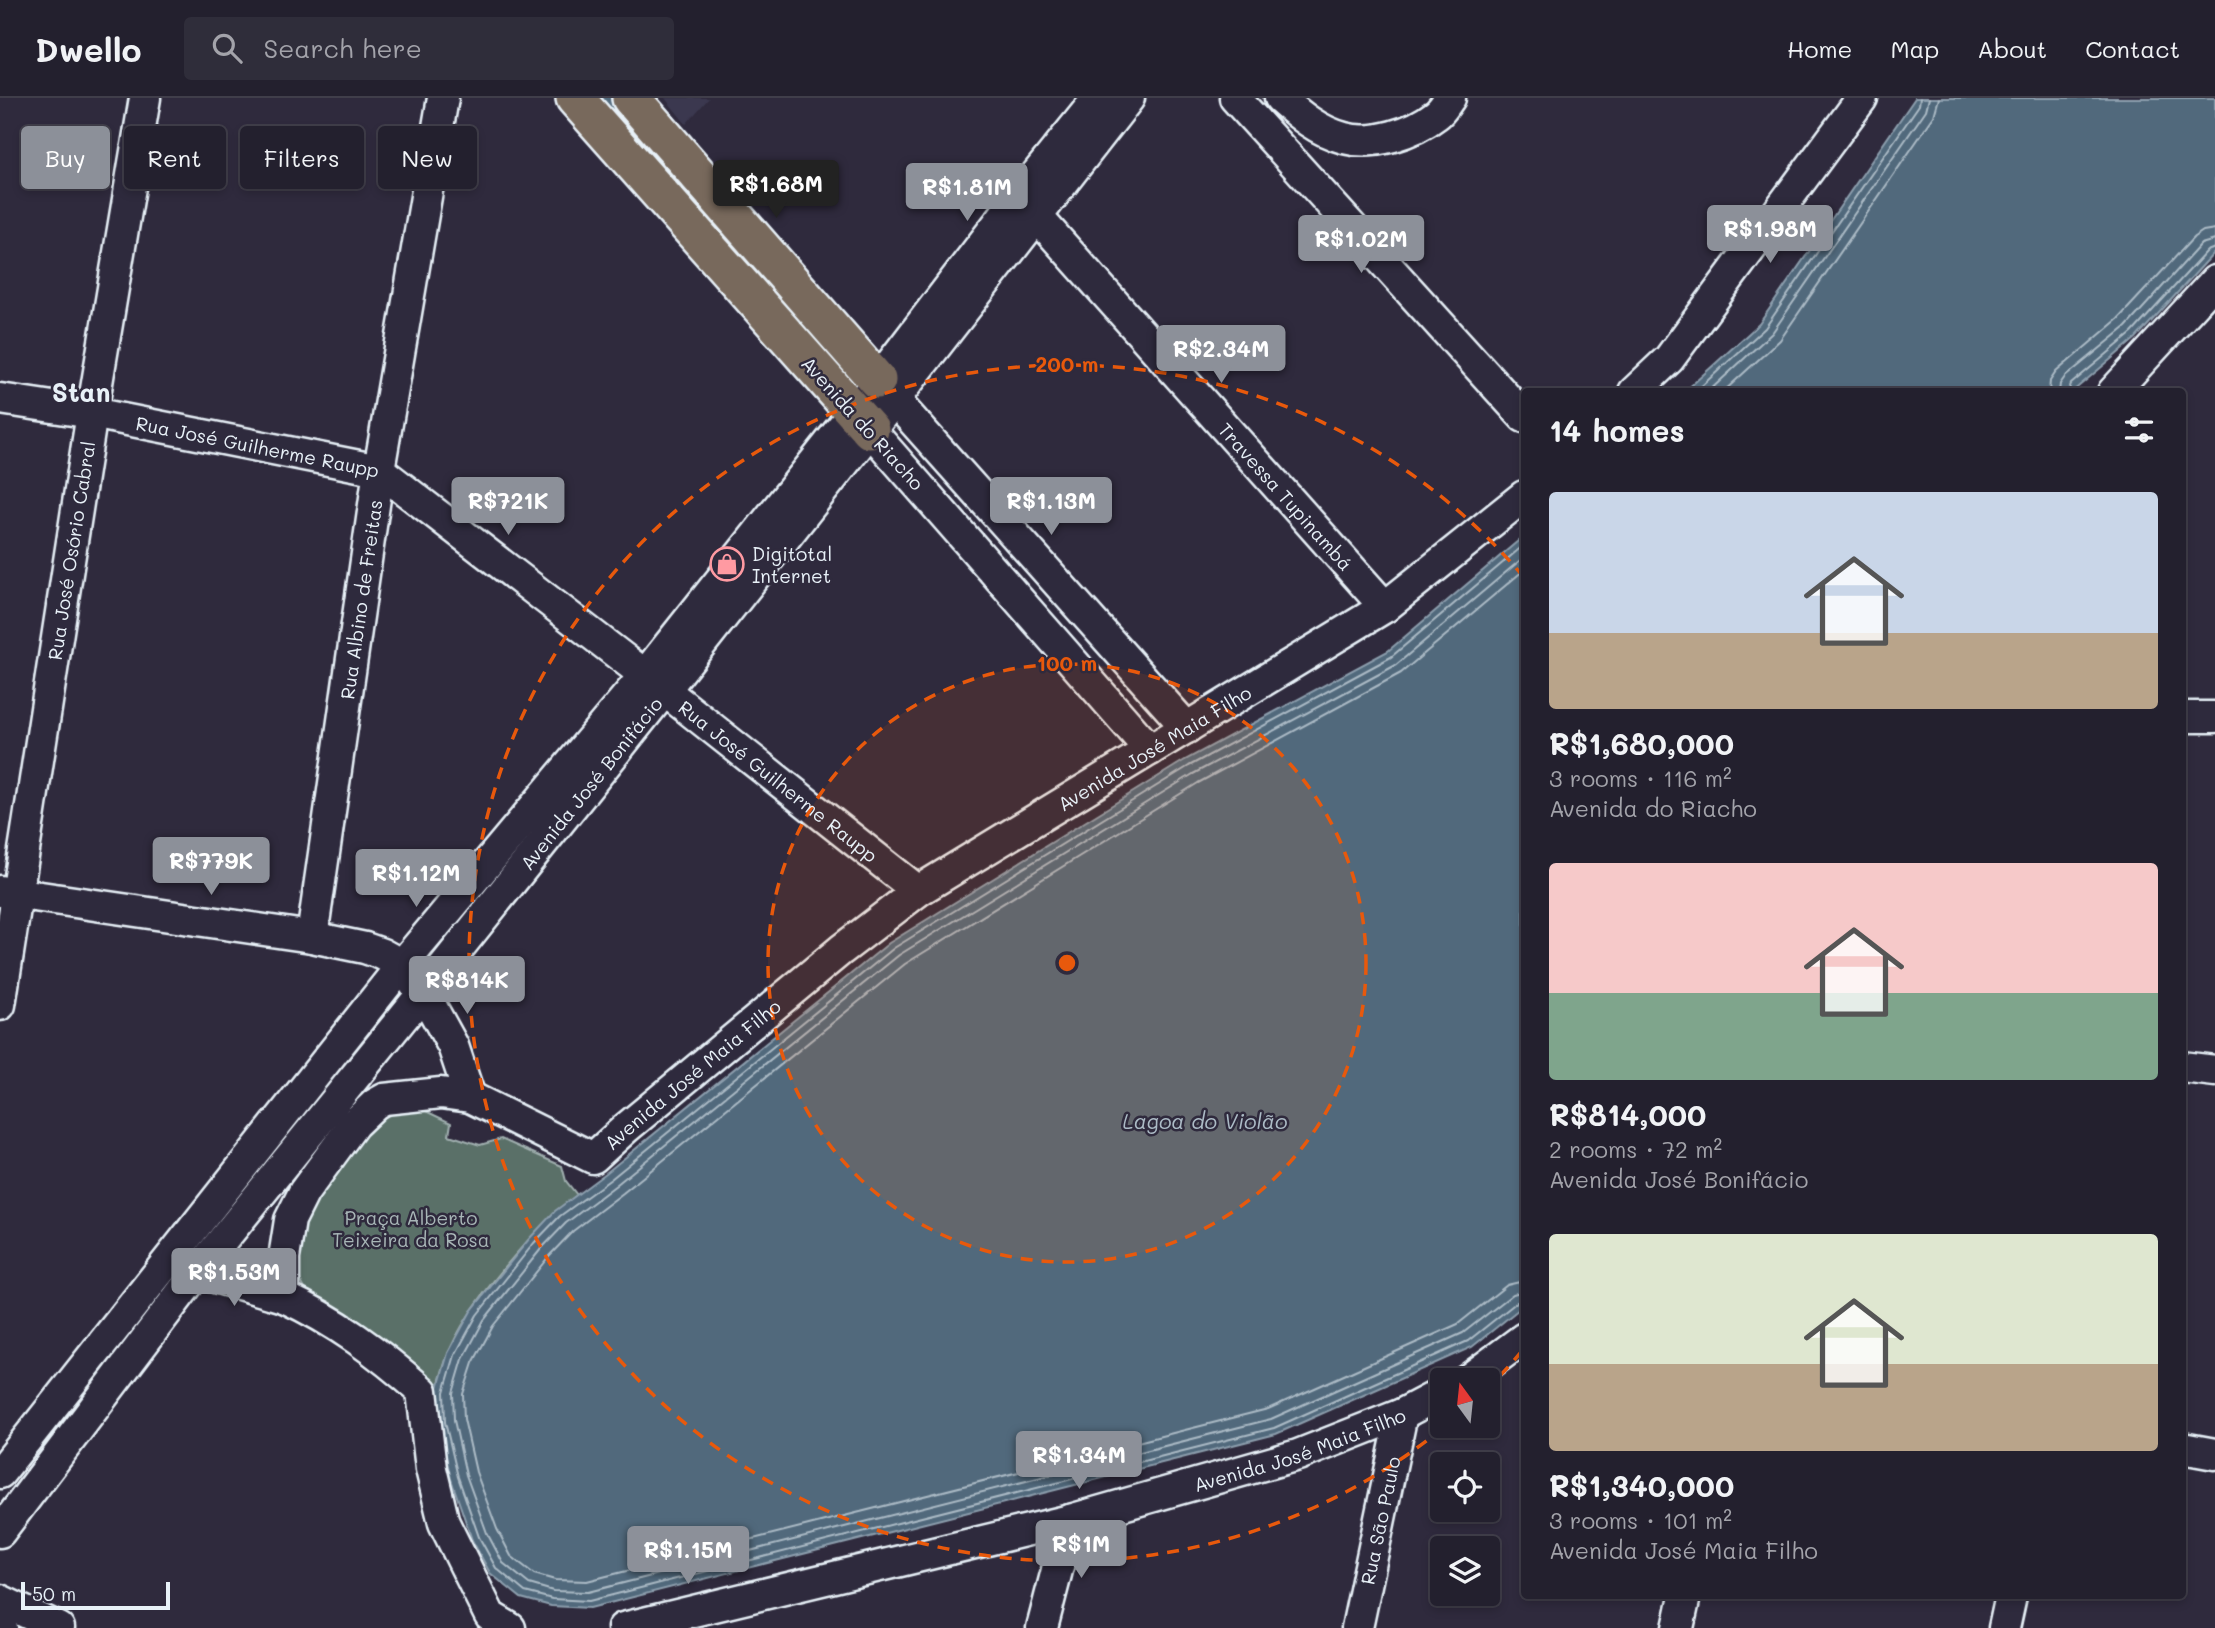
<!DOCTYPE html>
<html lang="en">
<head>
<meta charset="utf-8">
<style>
  body { margin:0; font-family:Mali,sans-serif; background:#2f2d3a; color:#f1f3f6; height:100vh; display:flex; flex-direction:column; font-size:26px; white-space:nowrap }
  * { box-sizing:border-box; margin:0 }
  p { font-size:23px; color:#a3a3aa }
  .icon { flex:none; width:38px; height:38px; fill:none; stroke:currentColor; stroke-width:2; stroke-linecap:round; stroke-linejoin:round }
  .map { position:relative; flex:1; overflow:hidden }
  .side { position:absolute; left:1521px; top:290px; width:665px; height:1211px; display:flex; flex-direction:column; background:#23202e; border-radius:7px; box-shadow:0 4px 10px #0003,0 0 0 2px #403e4a }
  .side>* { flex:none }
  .hud { position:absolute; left:21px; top:28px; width:665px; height:63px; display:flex; gap:14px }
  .needle { width:46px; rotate:345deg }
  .fabs { position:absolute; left:1430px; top:1270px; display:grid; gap:14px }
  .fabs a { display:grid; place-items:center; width:70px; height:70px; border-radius:7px; background:#23202e; box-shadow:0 4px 10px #0003,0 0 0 2px #403e4a; font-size:35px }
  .scale { position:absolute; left:21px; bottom:18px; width:149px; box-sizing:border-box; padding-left:7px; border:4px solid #e8f1f8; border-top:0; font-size:19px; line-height:24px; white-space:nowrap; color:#e8f1f8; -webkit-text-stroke:5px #2f2a3d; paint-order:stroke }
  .price { position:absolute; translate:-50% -60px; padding:0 16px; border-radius:7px; background:#8c9099; color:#fff; font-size:23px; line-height:46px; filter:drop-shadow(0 2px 4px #0008) }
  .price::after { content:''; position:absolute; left:50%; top:42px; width:21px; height:16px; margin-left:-10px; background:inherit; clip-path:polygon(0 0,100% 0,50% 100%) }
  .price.on { background:#222; color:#fff }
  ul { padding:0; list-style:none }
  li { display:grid; align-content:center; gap:14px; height:371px; padding:0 28px }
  li span { display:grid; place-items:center; height:217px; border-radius:7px; color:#555 }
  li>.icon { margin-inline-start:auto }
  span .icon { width:126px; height:126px; fill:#fffc; stroke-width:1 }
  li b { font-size:30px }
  h2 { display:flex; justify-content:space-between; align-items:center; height:84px; padding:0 28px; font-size:30px }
  .tag { padding:0 24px; border-radius:7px; background:#23202e; box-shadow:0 4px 10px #0003,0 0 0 2px #403e4a; font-size:24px; line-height:63px }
  .tag.on { background:#8c9099; color:#fff }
  header { display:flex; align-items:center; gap:42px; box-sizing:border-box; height:98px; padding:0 35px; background:#23202e; border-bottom:2px solid #403e4a }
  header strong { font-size:33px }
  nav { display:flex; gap:38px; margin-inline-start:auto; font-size:24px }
  .search { width:490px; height:63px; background:#2f2d3a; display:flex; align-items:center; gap:18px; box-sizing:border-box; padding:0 24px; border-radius:7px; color:#a3a3aa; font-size:26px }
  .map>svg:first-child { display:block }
</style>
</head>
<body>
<header>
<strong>Dwello</strong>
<div class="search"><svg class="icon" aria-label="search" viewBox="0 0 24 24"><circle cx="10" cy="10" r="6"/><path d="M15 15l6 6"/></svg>Search here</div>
<nav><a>Home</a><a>Map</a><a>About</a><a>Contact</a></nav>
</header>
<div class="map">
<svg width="2215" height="1530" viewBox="0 0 2215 1530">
  <rect width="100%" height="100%" fill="#2f2a3d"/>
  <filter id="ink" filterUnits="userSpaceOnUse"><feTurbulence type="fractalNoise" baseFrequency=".0143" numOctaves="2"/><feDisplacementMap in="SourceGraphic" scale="14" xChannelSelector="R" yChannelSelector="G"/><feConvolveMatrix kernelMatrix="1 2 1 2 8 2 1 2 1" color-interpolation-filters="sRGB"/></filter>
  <g filter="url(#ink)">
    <path fill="#3b394f" d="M665 0H709L686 26Z"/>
    <path fill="#5a6f68" stroke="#a1b0b0" stroke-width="2" d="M415 1008 451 1025 449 1037 480 1047 501 1041 562 1068 566 1083 577 1097C535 1129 466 1208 448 1257 443 1269 440 1281 437 1293L307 1195 297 1176 296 1123 368 1020Z"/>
    <path fill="#51697c" stroke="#8d9fae" stroke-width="2" d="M1915 0H2215V154L2136 240 2072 294H1684L1759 226Z
      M1524 438V1207L1472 1249 1276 1336 590 1510 551 1508 521 1500 490 1475 472 1442 451 1381 438 1325 437 1293 448 1255 471 1213 529 1141 555 1113 606 1075 889 845 1185 662 1388 553Z"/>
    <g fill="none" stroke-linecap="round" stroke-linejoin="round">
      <path stroke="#acbbc6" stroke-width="2" d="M1695 294 1765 230 1919 7 1920 0
        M1708 294 1772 235 1926 12 1929 0
        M1723 294 1780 242 1934 18 1939 0
        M2049 294 2050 283 2056 274 2118 221 2194 139 2203 133 2215 131
        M2059 294 2060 286 2065 279 2126 229 2201 146 2215 142
        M2068 294 2071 286 2132 235 2207 153 2215 150
        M1524 447 1391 559 1189 668 894 850 611 1081 560 1118 534 1145 477 1217 455 1257 444 1294 445 1324 458 1379 479 1439 496 1470 525 1494 552 1501 589 1503 1274 1330 1468 1243 1517 1204 1524 1202
        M1524 459 1396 567 1193 676 899 857 616 1087 566 1125 541 1151 484 1222 463 1261 453 1295 454 1322 466 1377 487 1435 503 1465 529 1486 553 1493 588 1494 1271 1321 1463 1235 1513 1196 1524 1193
        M1524 472 1401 575 1198 685 905 866 623 1095 573 1133 549 1158 493 1228 473 1265 463 1296 464 1321 476 1374 497 1431 511 1458 534 1476 555 1482 587 1483 1268 1311 1458 1226 1507 1187 1524 1183"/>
      <path stroke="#51697c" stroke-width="21" d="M602 0 842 273"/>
      <defs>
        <g id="minor">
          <path d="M1235 0 1524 319"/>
          <path d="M1280 0C1299 17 1318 33 1344 40 1373 48 1413 35 1436 17 1442 13 1446 5 1450 0"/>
          <path id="s1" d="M1024 104 1385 509"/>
          <path d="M882 288 1187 630"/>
          <path d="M1634 294 1669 261 1862 0"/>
          <path d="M2113 294 2215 183"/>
          <path id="s2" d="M0 301 92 315 379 372 645 577 918 793"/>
          <path d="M870 332 1150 652"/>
          <path d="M2182 619H2215"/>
          <path d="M0 793 312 839 365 850 382 856 402 867 432 910 453 948 470 999"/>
          <path id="s3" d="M312 839 379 372 443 0"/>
          <path id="s4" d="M0 907 92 315 145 0"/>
          <path d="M2182 969 2215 973"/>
          <path d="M197 1174 284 1199"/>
          <path d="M1466 1283 1524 1240"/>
          <path d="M2182 1350 2215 1356"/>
          <path d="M0 1375 402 867 645 577 854 314 1019 98 1098 0"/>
          <path id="s5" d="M0 1434 197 1174 422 896 664 593 894 302 1129 0"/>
          <path d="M0 1502 59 1530"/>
          <path d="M0 1529 2 1530"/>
          <path id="s6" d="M510 1530 490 1518 444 1425 431 1371 422 1293C379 1255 336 1223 284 1199V1160L290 1122 304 1094 354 1026 375 1006 384 1001 441 995 470 999 593 1060 626 1030 841 852 918 793 1385 509 1524 398"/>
          <path id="s7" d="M623 1530 1070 1422 1298 1357 1402 1316 1442 1295"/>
          <path d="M1042 1530 1070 1422"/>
          <path id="s8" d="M1357 1530 1402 1316"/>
          <path d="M1678 1530 1685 1498"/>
          <path d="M2004 1530 2011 1498"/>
        </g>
        <path id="major" d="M575 0 870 332
          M631 0 877 282"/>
      </defs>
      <use href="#minor" stroke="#e8f1f8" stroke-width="35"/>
      <use href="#major" stroke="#e8f1f8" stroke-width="42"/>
      <use href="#minor" stroke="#2f2a3d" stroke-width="30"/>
      <use href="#major" stroke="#78695c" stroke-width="37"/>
    </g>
  </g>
  <circle cx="1067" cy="865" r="299" fill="#e8590c" fill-opacity=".12"/>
  <g fill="none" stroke="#e8590c" stroke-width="3.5" stroke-dasharray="12 9">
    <circle cx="1067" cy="865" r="299"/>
    <path d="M1522 1253A598 598 0 0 1 1490 1288M1443 1330A598 598 0 1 1 1522 477"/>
  </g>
  <defs>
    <symbol id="shop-ring" viewBox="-11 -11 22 22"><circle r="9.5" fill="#2f2a3d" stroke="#ff9aa2" stroke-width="1.5"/><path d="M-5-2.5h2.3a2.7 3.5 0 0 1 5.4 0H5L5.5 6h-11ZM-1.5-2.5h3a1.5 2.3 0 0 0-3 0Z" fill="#ff9aa2"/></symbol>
  </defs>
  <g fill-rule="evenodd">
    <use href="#shop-ring" x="708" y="447" width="38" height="38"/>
  </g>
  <g text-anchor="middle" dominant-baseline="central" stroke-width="5" stroke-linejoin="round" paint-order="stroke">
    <g font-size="19" fill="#e8f1f8" stroke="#2f2a3d">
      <text transform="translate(863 325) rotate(48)">Avenida do Riacho</text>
      <text stroke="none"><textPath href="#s2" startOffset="262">Rua José Guilherme Raupp</textPath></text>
      <text stroke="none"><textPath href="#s1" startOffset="394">Travessa Tupinambá</textPath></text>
      <text stroke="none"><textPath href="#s4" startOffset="460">Rua José Osório Cabral</textPath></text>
      <text stroke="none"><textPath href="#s3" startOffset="341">Rua Albino de Freitas</textPath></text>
      <text stroke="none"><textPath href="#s6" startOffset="1582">Avenida José Maia Filho</textPath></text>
      <text stroke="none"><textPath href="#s2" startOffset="892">Rua José Guilherme Raupp</textPath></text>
      <text stroke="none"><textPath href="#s5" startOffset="954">Avenida José Bonifácio</textPath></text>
      <text stroke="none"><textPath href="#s6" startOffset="1015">Avenida José Maia Filho</textPath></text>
      <text stroke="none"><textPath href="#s7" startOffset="700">Avenida José Maia Filho</textPath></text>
      <text stroke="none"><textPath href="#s8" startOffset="110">Rua São Paulo</textPath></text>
    </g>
    <g font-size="19" fill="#e8f1f8" stroke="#2f2a3d" text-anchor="start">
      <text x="752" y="455">Digitotal<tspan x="752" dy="22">Internet</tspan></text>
    </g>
    <g font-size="19" fill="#a8b6b7" stroke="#2f2a3d">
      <text x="411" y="1119">Praça Alberto<tspan x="411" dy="22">Teixeira da Rosa</tspan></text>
    </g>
    <g font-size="21" font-style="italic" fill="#acbbc6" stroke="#2f2a3d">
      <text x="1205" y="1022">Lagoa do Violão</text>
    </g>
    <g font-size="26" font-weight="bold" fill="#e8f1f8" stroke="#2f2a3d">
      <text x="81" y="294">Stan</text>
    </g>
  </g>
  <circle cx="1067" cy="865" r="10" fill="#e8590c" stroke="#2f2a3d" stroke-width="3.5"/>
  <g font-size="21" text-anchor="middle" font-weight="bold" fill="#e8590c" stroke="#2f2a3d" stroke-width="5" stroke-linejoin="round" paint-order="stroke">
    <text x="1067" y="274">200 m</text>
    <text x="1067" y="573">100 m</text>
  </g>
</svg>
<div class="fabs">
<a><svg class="needle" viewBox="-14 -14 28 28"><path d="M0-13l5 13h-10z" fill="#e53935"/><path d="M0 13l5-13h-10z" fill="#a3a3aa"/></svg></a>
<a><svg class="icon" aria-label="locate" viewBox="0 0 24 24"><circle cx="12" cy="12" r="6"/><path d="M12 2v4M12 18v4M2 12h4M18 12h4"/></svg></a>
<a><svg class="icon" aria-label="layers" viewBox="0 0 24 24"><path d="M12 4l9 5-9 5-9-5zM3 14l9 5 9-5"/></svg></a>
</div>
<div class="scale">50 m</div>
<b class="price on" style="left:776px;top:122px">R$1.68M</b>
<b class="price" style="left:967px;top:125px">R$1.81M</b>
<b class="price" style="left:1770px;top:167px">R$1.98M</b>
<b class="price" style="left:1361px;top:177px">R$1.02M</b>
<b class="price" style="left:1221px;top:287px">R$2.34M</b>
<b class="price" style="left:508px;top:439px">R$721K</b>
<b class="price" style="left:1051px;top:439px">R$1.13M</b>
<b class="price" style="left:211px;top:799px">R$779K</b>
<b class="price" style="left:416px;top:811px">R$1.12M</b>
<b class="price" style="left:467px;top:918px">R$814K</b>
<b class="price" style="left:234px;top:1210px">R$1.53M</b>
<b class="price" style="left:1079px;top:1393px">R$1.34M</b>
<b class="price" style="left:1081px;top:1482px">R$1M</b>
<b class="price" style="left:688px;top:1488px">R$1.15M</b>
<div class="hud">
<a class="tag on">Buy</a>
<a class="tag">Rent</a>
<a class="tag">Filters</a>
<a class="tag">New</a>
</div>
<section class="side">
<h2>14 homes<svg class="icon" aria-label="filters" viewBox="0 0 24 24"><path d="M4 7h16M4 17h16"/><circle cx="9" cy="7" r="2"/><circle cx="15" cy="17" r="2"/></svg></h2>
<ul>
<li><span style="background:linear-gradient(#c9d6e8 65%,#b9a48a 0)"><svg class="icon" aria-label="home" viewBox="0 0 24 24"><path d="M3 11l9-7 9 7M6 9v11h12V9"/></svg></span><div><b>R$1,680,000</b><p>3 rooms · 116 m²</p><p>Avenida do Riacho</p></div></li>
<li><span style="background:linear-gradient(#f6c9c9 60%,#7fa58c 0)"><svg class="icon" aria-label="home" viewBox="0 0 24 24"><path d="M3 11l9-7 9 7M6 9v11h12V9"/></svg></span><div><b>R$814,000</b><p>2 rooms · 72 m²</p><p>Avenida José Bonifácio</p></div></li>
<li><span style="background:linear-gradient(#dfe7d0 60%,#b9a48a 0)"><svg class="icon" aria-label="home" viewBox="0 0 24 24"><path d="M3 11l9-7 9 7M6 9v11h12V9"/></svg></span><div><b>R$1,340,000</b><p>3 rooms · 101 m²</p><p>Avenida José Maia Filho</p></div></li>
</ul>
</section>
</div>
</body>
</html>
